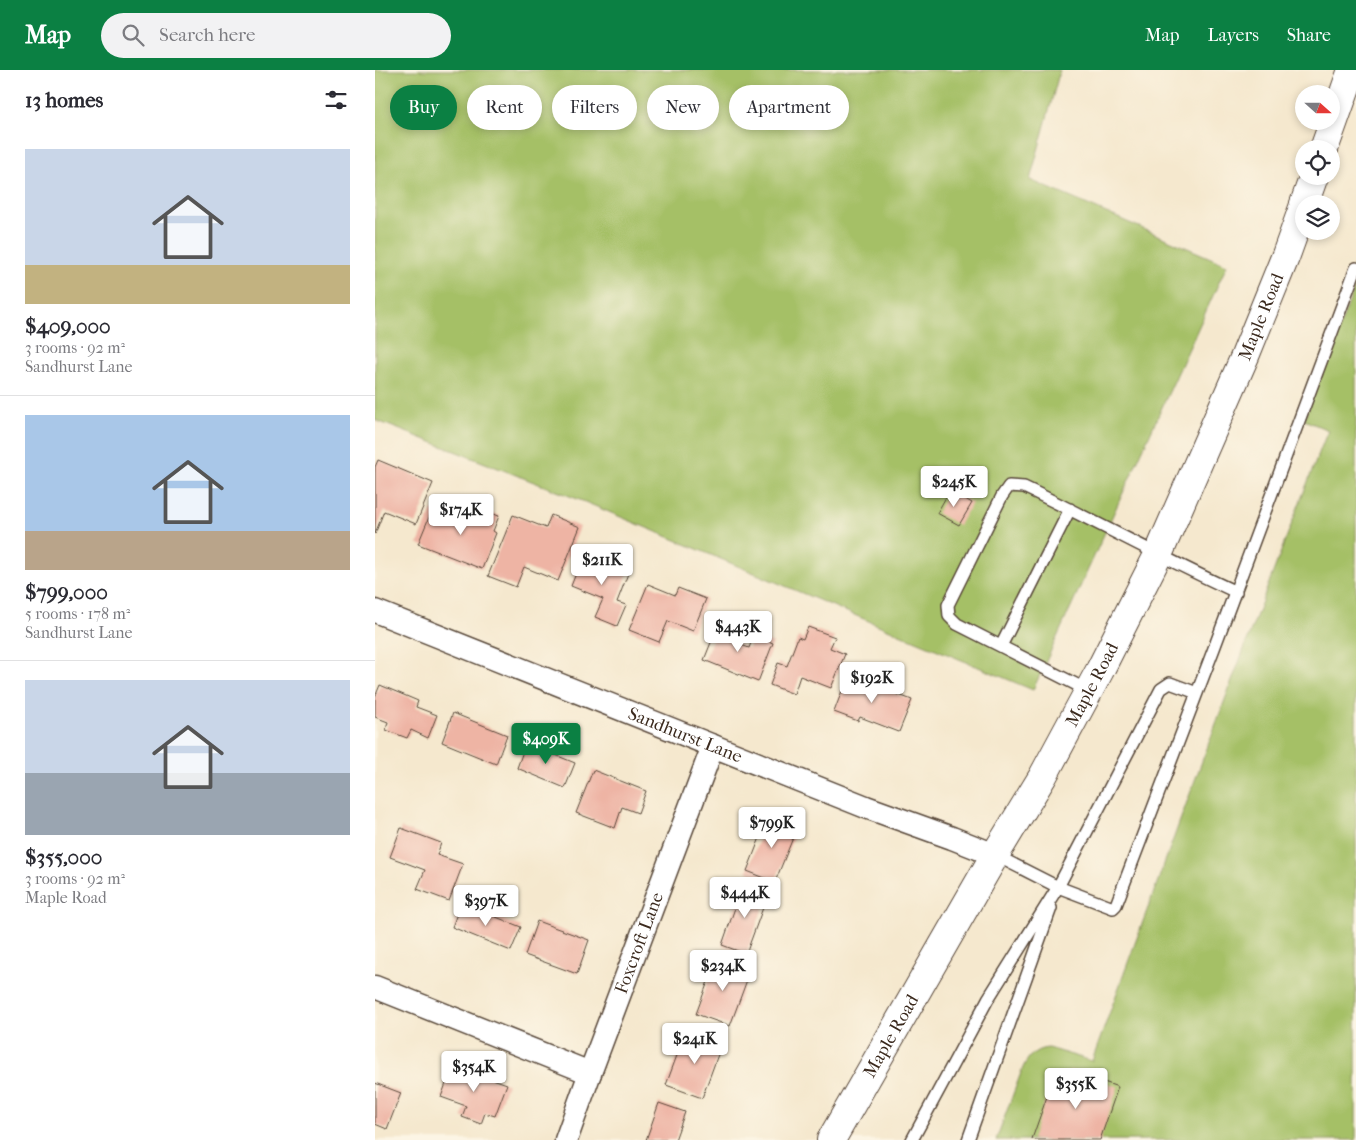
<!DOCTYPE html>
<html lang="en">
<head>
<meta charset="utf-8">
<style>
  body { margin:0; font-family:"IM FELL French Canon",serif; background:#f2f2f3; color:#2b2b33; height:100vh; display:flex; flex-direction:column; font-size:19px; white-space:nowrap }
  * { box-sizing:border-box; margin:0 }
  p { font-size:16px; color:#7c7c81 }
  .icon { flex:none; width:28px; height:28px; fill:none; stroke:currentColor; stroke-width:2; stroke-linecap:round; stroke-linejoin:round }
  .map { position:relative; flex:1; overflow:hidden }
  .sheet { display:flex; flex-direction:column; background:#fff; width:375px }
  .sheet>* { flex:none }
  .guide { position:absolute; left:15px; top:15px; width:475px; height:45px; display:flex; gap:10px }
  .needle { width:32px; rotate:111deg }
  .buttons { position:absolute; left:920px; top:15px; display:grid; gap:10px }
  .buttons a { display:grid; place-items:center; width:45px; height:45px; border-radius:50%; background:#fff; box-shadow:0 2px 8px #0003; font-size:25px }
  .price { position:absolute; translate:-50% -42px; padding:0 11px; border-radius:5px; background:#fff; color:#222; font-size:16px; line-height:32px; filter:drop-shadow(0 1px 2px #0008) }
  .price::after { content:''; position:absolute; left:50%; top:30px; width:15px; height:11px; margin-left:-8px; background:inherit; clip-path:polygon(0 0,100% 0,50% 100%) }
  .price.current { background:#0b8043; color:#fff }
  ul { padding:0; list-style:none }
  li { display:grid; align-content:center; gap:10px; height:265px; padding:0 25px }
  li+li { border-top:1px solid #e1e1e2 }
  li span { display:grid; place-items:center; height:155px; border-radius:0px; color:#555 }
  li>.icon { margin-inline-start:auto }
  span .icon { width:90px; height:90px; fill:#fffc; stroke-width:1 }
  li b { font-size:21px }
  h2 { display:flex; justify-content:space-between; align-items:center; height:60px; padding:0 25px; font-size:21px }
  .pill { padding:0 18px; border-radius:22px; background:#fff; box-shadow:0 2px 8px #0003; font-size:18px; line-height:45px }
  .pill.current { background:#0b8043; color:#fff }
  header { display:flex; align-items:center; gap:30px; box-sizing:border-box; height:70px; padding:0 25px; background:#0b8043; color:#fff }
  header strong { font-size:24px }
  nav { display:flex; gap:28px; margin-inline-start:auto; font-size:18px }
  .search { width:350px; height:45px; background:#f2f2f3; display:flex; align-items:center; gap:12px; box-sizing:border-box; padding:0 18px; border-radius:28px; color:#7c7c81; font-size:19px }
  main { display:flex; flex:1; min-height:0 }
  .map>svg:first-child { display:block }
</style>
</head>
<body>
<header>
<strong>Map</strong>
<div class="search"><svg class="icon" aria-label="search" viewBox="0 0 24 24"><circle cx="10" cy="10" r="6"/><path d="M15 15l6 6"/></svg>Search here</div>
<nav><a>Map</a><a>Layers</a><a>Share</a></nav>
</header>
<main>
<section class="sheet">
<h2>13 homes<svg class="icon" aria-label="filters" viewBox="0 0 24 24"><path d="M4 7h16M4 17h16"/><circle cx="9" cy="7" r="2"/><circle cx="15" cy="17" r="2"/></svg></h2>
<ul>
<li><span style="background:linear-gradient(#c9d6e8 75%,#c2b280 0)"><svg class="icon" aria-label="home" viewBox="0 0 24 24"><path d="M3 11l9-7 9 7M6 9v11h12V9"/></svg></span><div><b>$409,000</b><p>3 rooms · 92 m²</p><p>Sandhurst Lane</p></div></li>
<li><span style="background:linear-gradient(#a9c7e8 75%,#b9a48a 0)"><svg class="icon" aria-label="home" viewBox="0 0 24 24"><path d="M3 11l9-7 9 7M6 9v11h12V9"/></svg></span><div><b>$799,000</b><p>5 rooms · 178 m²</p><p>Sandhurst Lane</p></div></li>
<li><span style="background:linear-gradient(#c9d6e8 60%,#9aa5b1 0)"><svg class="icon" aria-label="home" viewBox="0 0 24 24"><path d="M3 11l9-7 9 7M6 9v11h12V9"/></svg></span><div><b>$355,000</b><p>3 rooms · 92 m²</p><p>Maple Road</p></div></li>
</ul>
</section>
<div class="map">
<svg width="981" height="1070" viewBox="0 0 981 1070">
  <rect width="100%" height="100%" fill="#fcf5e5"/>
  <filter id="ink" filterUnits="userSpaceOnUse"><feTurbulence type="fractalNoise" baseFrequency=".02" numOctaves="2"/><feDisplacementMap in="SourceGraphic" scale="10" xChannelSelector="R" yChannelSelector="G"/><feConvolveMatrix kernelMatrix="1 2 1 2 8 2 1 2 1" color-interpolation-filters="sRGB"/></filter>
  <filter id="wash" filterUnits="userSpaceOnUse"><feTurbulence type="fractalNoise" baseFrequency=".0096" numOctaves="4" result="noise"/><feDisplacementMap in="SourceGraphic" scale="20" xChannelSelector="R" yChannelSelector="G"/><feGaussianBlur stdDeviation="1.12" result="paint"/><feColorMatrix in="noise" values="0 0 0 0 0 0 0 0 0 0 0 0 0 0 0 0 0 1.4 0 .05"/><feComposite in="paint" operator="in"/></filter>
  <g filter="url(#wash)">
    <rect width="100%" height="100%" fill="#f5e8ce"/>
    <path fill="#a5c066" stroke="#707542" d="M0 0H685L655 110 852 195 658 620 210 432 0 350Z
      M981 214V1070H621L647 1000C652 988 659 979 673 978L717 991C794 780 871 569 953 360L929 350Z"/>
    <g id="blocks">
      <path fill="#eeb4a4" d="M3 390 58 413 41 454 9 441 0 464V397Z
        M575 420 597 433 584 455 562 443Z
        M94 435 124 446 118 461 121 463 107 499 43 474 57 440 87 453Z
        M138 445 171 458 176 445 205 457 183 511 149 497 141 517 113 506Z
        M209 483 254 501 242 532 251 535 242 556 220 547 228 529 196 516Z
        M273 514 300 525 303 518 331 529 318 561 293 551 284 572 254 560Z
        M345 550 364 558 358 572 374 578 379 565 398 573 383 612 329 590Z
        M433 557 460 567 455 578 470 584 456 618 425 606 419 624 395 615 403 593 412 596 423 567 428 569Z
        M473 605 537 630 524 662 485 647 483 651 459 642Z
        M5 615 43 631 41 637 62 645 53 668 36 660 32 668 11 660 13 652 0 647V627Z
        M78 643 132 665 121 694 67 672Z
        M151 673 200 693 190 718 142 698Z
        M218 700 271 721 263 743 247 737 240 758 201 743Z
        M393 747 422 758 400 812 372 801Z
        M26 758 66 773 62 785 88 794 74 831 42 819 50 800 15 787Z
        M368 815 393 824 371 884 347 875Z
        M86 833 146 857 136 881 77 857Z
        M162 851 214 870 202 904 150 885Z
        M342 887 376 899 355 956 321 944Z
        M320 961 348 971 327 1028 291 1015 304 980 312 983Z
        M78 995 132 1014 120 1046 110 1043 106 1054 87 1047 91 1036 66 1027Z
        M695 1000 743 1017 725 1070H661L657 1069 675 1018 687 1022Z
        M0 1013 26 1023 12 1059 0 1054Z
        M284 1033 310 1042 300 1070H271Z"/>
    </g>
  </g>
  <g filter="url(#ink)">
    <use href="#blocks" fill-opacity="0" stroke="#574638" stroke-width="1"/>
    <g fill="none" stroke-linecap="round" stroke-linejoin="round">
      <defs>
        <path id="lane" d="M626 576 695 439
          M714 621 582 554 574 546 573 535 627 426 634 416 649 417C720 451 789 489 861 522
          M620 785 683 817 738 838 741 835 822 623
          M537 1070 613 929 683 817 786 619 795 613 822 623C876 482 927 340 981 198
          M593 1070 676 838"/>
        <g id="street">
          <path id="s1" d="M0 541 491 737 577 768 620 785"/>
          <path d="M0 917 215 1003"/>
          <path id="s2" d="M191 1070 215 1003 338 676"/>
        </g>
        <g id="secondary">
          <path d="M949 79 977 0"/>
          <path d="M929 134 939 106"/>
          <path id="s3" d="M456 1070 620 785 668 706 725 600 783 485 870 286 911 185 929 135"/>
        </g>
      </defs>
      <use href="#lane" stroke="#574638" stroke-width="14"/>
      <use href="#street" stroke="#574638" stroke-width="25"/>
      <use href="#secondary" stroke="#574638" stroke-width="30"/>
      <use href="#lane" stroke="#fff" stroke-width="11"/>
      <use href="#street" stroke="#fff" stroke-width="22"/>
      <use href="#secondary" stroke="#fff" stroke-width="28"/>
    </g>
  </g>
  <g text-anchor="middle" dominant-baseline="central" stroke-width="4" stroke-linejoin="round" paint-order="stroke">
    <g font-size="18" fill="#3b2a1e" stroke="#fcf5e5">
      <text stroke="none"><textPath href="#s3" startOffset="930">Maple Road</textPath></text>
      <text stroke="none"><textPath href="#s3" startOffset="525">Maple Road</textPath></text>
      <text stroke="none"><textPath href="#s1" startOffset="334">Sandhurst Lane</textPath></text>
      <text stroke="none"><textPath href="#s2" startOffset="210">Foxcroft Lane</textPath></text>
      <text stroke="none"><textPath href="#s3" startOffset="120">Maple Road</textPath></text>
    </g>
  </g>
</svg>
<div class="buttons">
<a><svg class="needle" viewBox="-14 -14 28 28"><path d="M0-13l5 13h-10z" fill="#e53935"/><path d="M0 13l5-13h-10z" fill="#7c7c81"/></svg></a>
<a><svg class="icon" aria-label="locate" viewBox="0 0 24 24"><circle cx="12" cy="12" r="6"/><path d="M12 2v4M12 18v4M2 12h4M18 12h4"/></svg></a>
<a><svg class="icon" aria-label="layers" viewBox="0 0 24 24"><path d="M12 4l9 5-9 5-9-5zM3 14l9 5 9-5"/></svg></a>
</div>
<b class="price" style="left:579px;top:438px">$245K</b>
<b class="price" style="left:86px;top:466px">$174K</b>
<b class="price" style="left:227px;top:516px">$211K</b>
<b class="price" style="left:363px;top:583px">$443K</b>
<b class="price" style="left:497px;top:634px">$192K</b>
<b class="price current" style="left:171px;top:695px">$409K</b>
<b class="price" style="left:397px;top:779px">$799K</b>
<b class="price" style="left:370px;top:849px">$444K</b>
<b class="price" style="left:111px;top:857px">$397K</b>
<b class="price" style="left:348px;top:922px">$234K</b>
<b class="price" style="left:320px;top:995px">$241K</b>
<b class="price" style="left:99px;top:1023px">$354K</b>
<b class="price" style="left:701px;top:1040px">$355K</b>
<div class="guide">
<a class="pill current">Buy</a>
<a class="pill">Rent</a>
<a class="pill">Filters</a>
<a class="pill">New</a>
<a class="pill">Apartment</a>
</div>
</div>
</main>
</body>
</html>
